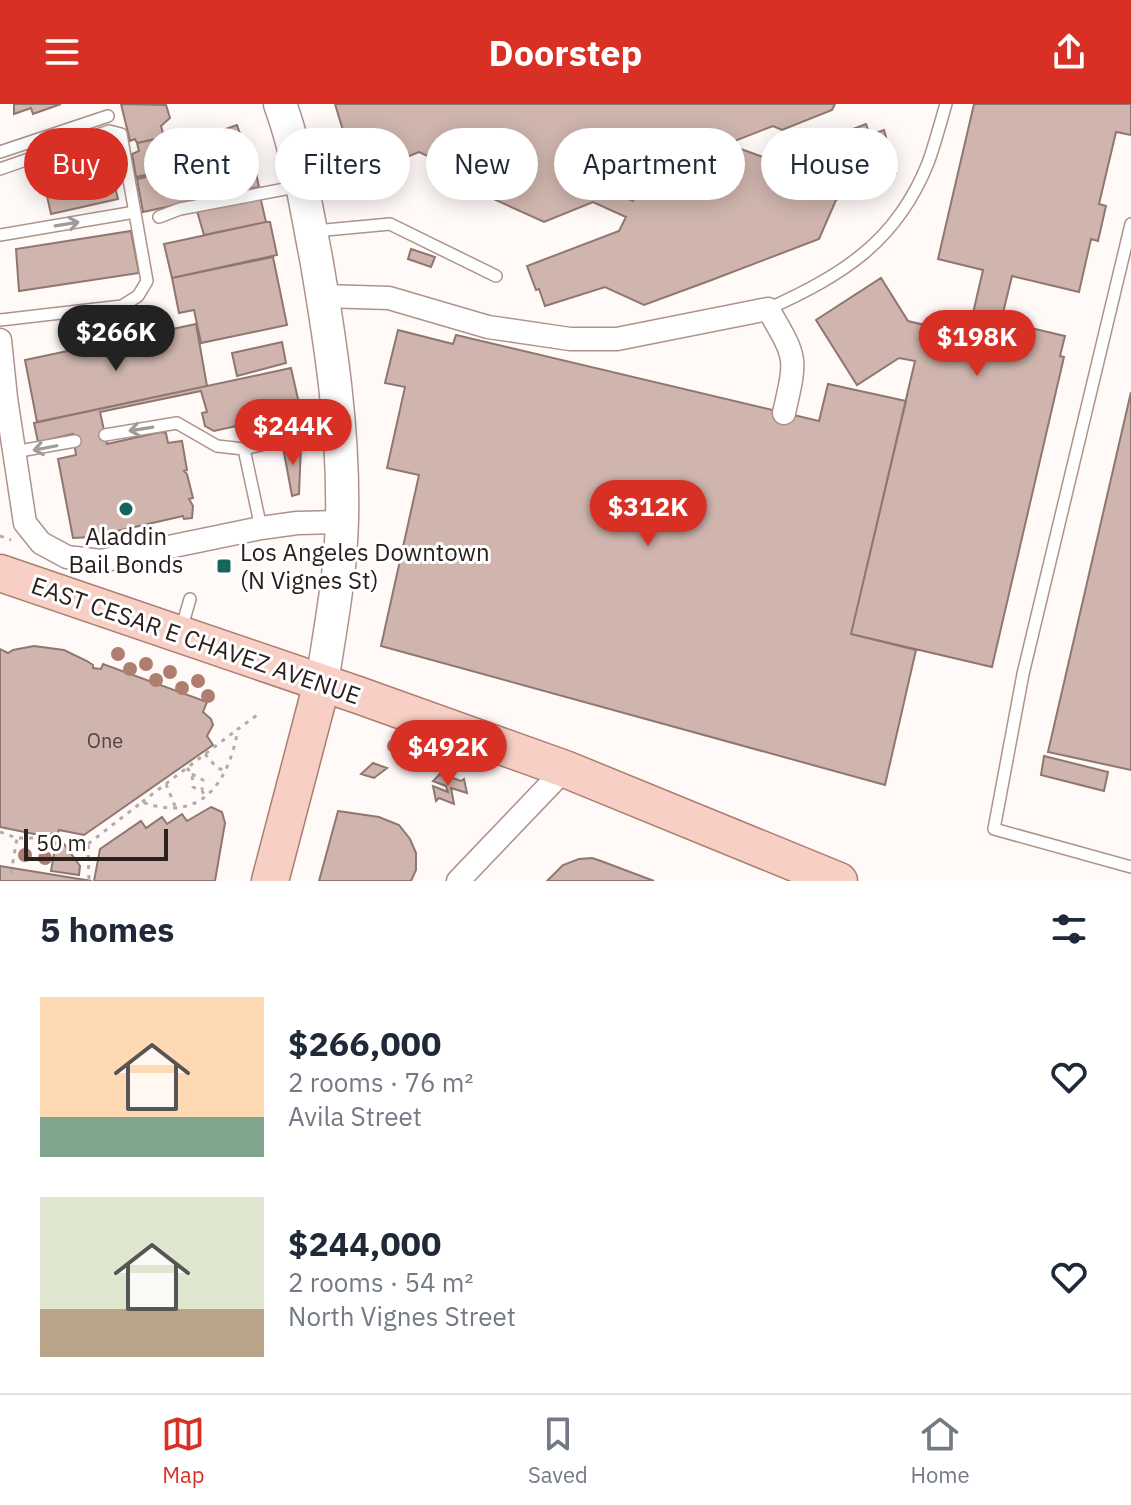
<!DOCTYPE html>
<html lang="en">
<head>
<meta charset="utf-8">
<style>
  body { margin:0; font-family:"IBM Plex Sans",sans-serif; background:#f2f2f3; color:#1f2937; height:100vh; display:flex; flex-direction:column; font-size:30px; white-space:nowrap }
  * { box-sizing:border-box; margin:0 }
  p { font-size:26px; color:#747a83 }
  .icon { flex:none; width:44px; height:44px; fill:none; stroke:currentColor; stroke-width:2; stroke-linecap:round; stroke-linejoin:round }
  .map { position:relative; height:777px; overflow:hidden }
  .panel { display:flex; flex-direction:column; background:#fff; flex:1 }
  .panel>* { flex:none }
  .banner { position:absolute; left:24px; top:24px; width:1084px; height:72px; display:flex; gap:16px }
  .scale { position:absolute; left:24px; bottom:20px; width:144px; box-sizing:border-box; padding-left:8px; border:4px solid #2a201d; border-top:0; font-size:22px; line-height:28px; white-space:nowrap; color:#2a201d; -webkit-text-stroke:6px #fff; paint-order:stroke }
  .price { position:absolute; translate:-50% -68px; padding:0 18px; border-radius:28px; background:#d93025; color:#fff; font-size:26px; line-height:52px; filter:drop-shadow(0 2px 4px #0008) }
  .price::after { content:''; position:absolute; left:50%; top:48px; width:24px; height:18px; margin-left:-12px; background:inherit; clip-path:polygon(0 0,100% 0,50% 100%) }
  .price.current { background:#222; color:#fff }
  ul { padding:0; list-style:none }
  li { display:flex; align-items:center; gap:24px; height:200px; padding:0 40px }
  li span { display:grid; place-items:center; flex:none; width:224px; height:160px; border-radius:0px; color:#555 }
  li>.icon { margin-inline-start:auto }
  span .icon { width:96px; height:96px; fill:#fffc; stroke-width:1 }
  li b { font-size:34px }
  h2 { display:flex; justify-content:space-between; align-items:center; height:96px; padding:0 40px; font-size:34px }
  .chip { padding:0 28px; border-radius:36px; background:#fff; box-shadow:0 4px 20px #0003; font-size:28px; line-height:72px }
  .chip.current { background:#d93025; color:#fff }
  header { display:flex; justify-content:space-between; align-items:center; height:104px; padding:0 40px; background:#d93025; color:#fff; font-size:36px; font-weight:700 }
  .menu { display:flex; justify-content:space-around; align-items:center; height:112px; border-top:2px solid #e0e1e3; background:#fff; font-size:22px; color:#747a83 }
  .menu a { display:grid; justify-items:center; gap:4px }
  .menu .current { color:#d93025 }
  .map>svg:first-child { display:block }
</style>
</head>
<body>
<header><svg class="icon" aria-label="menu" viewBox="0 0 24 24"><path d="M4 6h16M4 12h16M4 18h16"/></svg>Doorstep<svg class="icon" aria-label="share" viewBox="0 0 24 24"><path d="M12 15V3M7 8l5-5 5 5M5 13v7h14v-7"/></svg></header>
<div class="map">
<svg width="1131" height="777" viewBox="0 0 1131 777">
  <rect width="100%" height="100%" fill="#fff9f8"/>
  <path fill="#cfb5ad" stroke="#8f7770" stroke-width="2" d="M14 0H61L33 10 31 4 14 10Z
    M121 0 166 1 170 14 161 22 164 33 137 39 135 35 130 37Z
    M335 0H835L832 6 782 26 773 22 609 86 633 97 639 84 741 45 788 62 846 40 842 29 866 20 870 31 884 26 896 69 836 96 819 135 709 177 644 201 605 183 545 202 539 185 536 186 527 162 619 127 626 113 593 98 544 118 487 92 479 75 419 48 402 55 345 33Z
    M974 0H1131V31L1116 28 1099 100 1106 102 1098 137 1091 135 1079 188 1012 172 1001 217 1065 232 1060 252 1064 253 992 563 851 530 915 257 899 254 857 281 816 216 881 174 908 217 968 231 983 166 938 155Z
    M237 21 247 50 136 73 132 50 139 47 137 39 164 33 174 43 188 38 187 34 190 33 192 37Z
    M113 32 120 68 59 81 52 52Z
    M252 50 259 83 143 108 137 75Z
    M112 70 118 95 51 110 45 83Z
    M260 92 266 118 204 131 197 107Z
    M266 118H270L277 151 172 174 164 140Z
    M131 127 139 169 19 187 16 145Z
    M411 145 435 153 431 163 408 155Z
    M273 153 287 221 201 239 194 206 179 209 172 174Z
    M196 220 207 282 37 318 25 256 110 238 109 233 125 230 126 235Z
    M398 226 453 240 456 231 819 317 828 280 906 297 851 530 916 546 885 681 381 542 419 371 387 364 405 283 385 279Z
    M282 238 286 259 237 272 232 249Z
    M291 264 300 304 249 315 250 319 214 327 205 322 202 309 207 308 201 287 100 308 107 340 161 328 166 329 168 339 182 337 187 366 184 367 187 370 193 394 189 395 193 402 192 414 184 415 183 412 91 433 73 434 58 355 76 351 73 330 38 338 34 319Z
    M1131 288V666L1048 648Z
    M301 340 299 390 292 392 283 343Z
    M34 542 64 546 87 557 93 561V564L101 565 103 560 207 598 203 608 211 615 213 621 207 632 213 641 84 731 59 726 58 729 50 730H34L0 723V545L8 549 13 546Z
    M1044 652 1108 668 1104 687 1041 671Z
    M373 659 387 664 374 674 361 670Z
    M443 667 444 671 461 677 464 675 467 689 451 684 454 700 439 694 436 697 433 682 448 688 446 682 433 677Z
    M211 703 222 708 225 719 215 777H94L100 745 141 717 146 724 162 713 167 720 182 710 187 717Z
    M338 707 379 713 399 721 410 735 416 749V766L411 777H319Z
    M56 738 64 740 80 762 79 771 51 767Z
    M592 754 601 757 654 777H547L563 761 579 755Z
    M0 762 12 764 92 777H0Z"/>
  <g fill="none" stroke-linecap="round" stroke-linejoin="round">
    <defs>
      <path id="lane" d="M0 48 108 12
        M0 65 109 27 121 30 147 177 138 192 122 202 0 216
        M159 113 180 105 301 82
        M1131 120 1023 570 994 725 1131 763
        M315 127 390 120 496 172
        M0 131 135 108
        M768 205C842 171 896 139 928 59 935 40 940 20 946 0
        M105 331 177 319 217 342 244 345 305 330 336 328
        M244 345 261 424
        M14 348 75 337
        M181 526 190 495"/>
      <path id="street" d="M323 192 389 194 488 223 570 235H617L768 205C797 255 797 252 784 309
        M0 236 6 294 25 419 41 439 67 453 101 457 261 424 297 419 342 418
        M458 777 565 665"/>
      <path id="secondary" d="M280 0C298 49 306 103 316 154 331 241 344 327 342 415 341 470 330 525 322 579"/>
      <path id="primary" d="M0 469 358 591 565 665 839 777
        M270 777 322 579"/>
    </defs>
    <use href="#lane" stroke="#ad938c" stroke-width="14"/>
    <use href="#street" stroke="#ad938c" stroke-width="25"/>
    <use href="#secondary" stroke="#ad938c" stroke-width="35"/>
    <use href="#primary" stroke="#ab7d70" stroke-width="39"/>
    <path stroke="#b3abaa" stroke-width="3" stroke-dasharray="4 6" stroke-linecap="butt" d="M0 432 11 436
      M205 650 217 664 227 667
      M187 664 192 670 193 683 202 687 206 693
      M192 670 203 676 202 686
      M166 680 175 702
      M142 698 238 625
      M0 728 17 734H63L88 740 142 698C202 720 229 677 238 625L260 609
      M88 741 89 777
      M11 769 17 734"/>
    <use href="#lane" stroke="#fff" stroke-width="11"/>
    <use href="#street" stroke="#fff" stroke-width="22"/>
    <use href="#secondary" stroke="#fff" stroke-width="32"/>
    <use href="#primary" stroke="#f7cfc4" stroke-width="36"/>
  </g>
  <g fill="#ae7e70">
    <circle cx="118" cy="550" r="7"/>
    <circle cx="146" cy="560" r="7"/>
    <circle cx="130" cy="565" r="7"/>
    <circle cx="170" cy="568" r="7"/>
    <circle cx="156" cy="576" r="7"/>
    <circle cx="198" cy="577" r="7"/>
    <circle cx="182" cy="584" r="7"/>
    <circle cx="208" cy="592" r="7"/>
    <circle cx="394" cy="642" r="7"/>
    <circle cx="25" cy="751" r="7"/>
    <circle cx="45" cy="754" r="7"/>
  </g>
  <defs><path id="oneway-shaft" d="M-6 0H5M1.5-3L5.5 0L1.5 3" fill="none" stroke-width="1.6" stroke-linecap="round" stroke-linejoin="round" transform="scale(2)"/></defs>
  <g stroke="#9f9b99">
    <use href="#oneway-shaft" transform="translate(67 120) rotate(-9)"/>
    <use href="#oneway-shaft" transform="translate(141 325) rotate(171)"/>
    <use href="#oneway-shaft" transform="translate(45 344) rotate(169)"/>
  </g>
  <g fill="#17635d" stroke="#fff" stroke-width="3">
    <circle cx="126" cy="405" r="8"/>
    <rect x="216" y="454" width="16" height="16" rx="4"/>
  </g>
  <g text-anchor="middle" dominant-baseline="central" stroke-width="6" stroke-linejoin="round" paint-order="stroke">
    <g font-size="20" fill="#534541">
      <text x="105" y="636">One</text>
    </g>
    <g font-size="24" fill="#2a201d" stroke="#fff">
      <text x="126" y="432">Aladdin<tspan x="126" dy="28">Bail Bonds</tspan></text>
      <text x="240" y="448" text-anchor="start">Los Angeles Downtown<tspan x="240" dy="28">(N Vignes St)</tspan></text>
    </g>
    <g font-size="24" fill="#2a201d" stroke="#fff">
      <text transform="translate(196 536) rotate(19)">EAST CESAR E CHAVEZ AVENUE</text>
    </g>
  </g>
</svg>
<div class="scale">50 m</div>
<b class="price current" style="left:116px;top:269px">$266K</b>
<b class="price" style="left:977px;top:274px">$198K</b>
<b class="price" style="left:293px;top:363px">$244K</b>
<b class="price" style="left:648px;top:444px">$312K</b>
<b class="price" style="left:448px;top:684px">$492K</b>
<div class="banner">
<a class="chip current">Buy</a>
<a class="chip">Rent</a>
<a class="chip">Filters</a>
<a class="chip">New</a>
<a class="chip">Apartment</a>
<a class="chip">House</a>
</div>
</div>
<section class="panel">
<h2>5 homes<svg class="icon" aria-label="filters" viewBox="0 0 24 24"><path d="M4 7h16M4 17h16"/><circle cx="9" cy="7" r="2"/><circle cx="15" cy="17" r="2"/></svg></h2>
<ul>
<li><span style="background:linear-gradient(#ffd9b3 75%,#7fa58c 0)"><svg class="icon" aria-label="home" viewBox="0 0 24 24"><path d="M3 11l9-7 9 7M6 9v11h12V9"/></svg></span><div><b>$266,000</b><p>2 rooms · 76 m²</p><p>Avila Street</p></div><svg class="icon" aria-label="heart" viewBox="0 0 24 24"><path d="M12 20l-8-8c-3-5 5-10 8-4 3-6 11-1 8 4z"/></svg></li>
<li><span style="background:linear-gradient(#dfe7d0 70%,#b9a48a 0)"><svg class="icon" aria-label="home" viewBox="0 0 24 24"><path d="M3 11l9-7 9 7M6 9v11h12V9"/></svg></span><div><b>$244,000</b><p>2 rooms · 54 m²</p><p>North Vignes Street</p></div><svg class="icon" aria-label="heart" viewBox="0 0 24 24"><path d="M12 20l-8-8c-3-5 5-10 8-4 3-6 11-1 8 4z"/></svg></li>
</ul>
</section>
<nav class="menu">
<a class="current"><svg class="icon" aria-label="map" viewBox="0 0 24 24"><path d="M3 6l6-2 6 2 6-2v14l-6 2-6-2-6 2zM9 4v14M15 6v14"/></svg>Map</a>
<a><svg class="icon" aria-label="saved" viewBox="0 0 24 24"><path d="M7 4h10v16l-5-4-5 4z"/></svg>Saved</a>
<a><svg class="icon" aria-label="home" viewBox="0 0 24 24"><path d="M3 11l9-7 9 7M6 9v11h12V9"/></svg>Home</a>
</nav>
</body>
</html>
